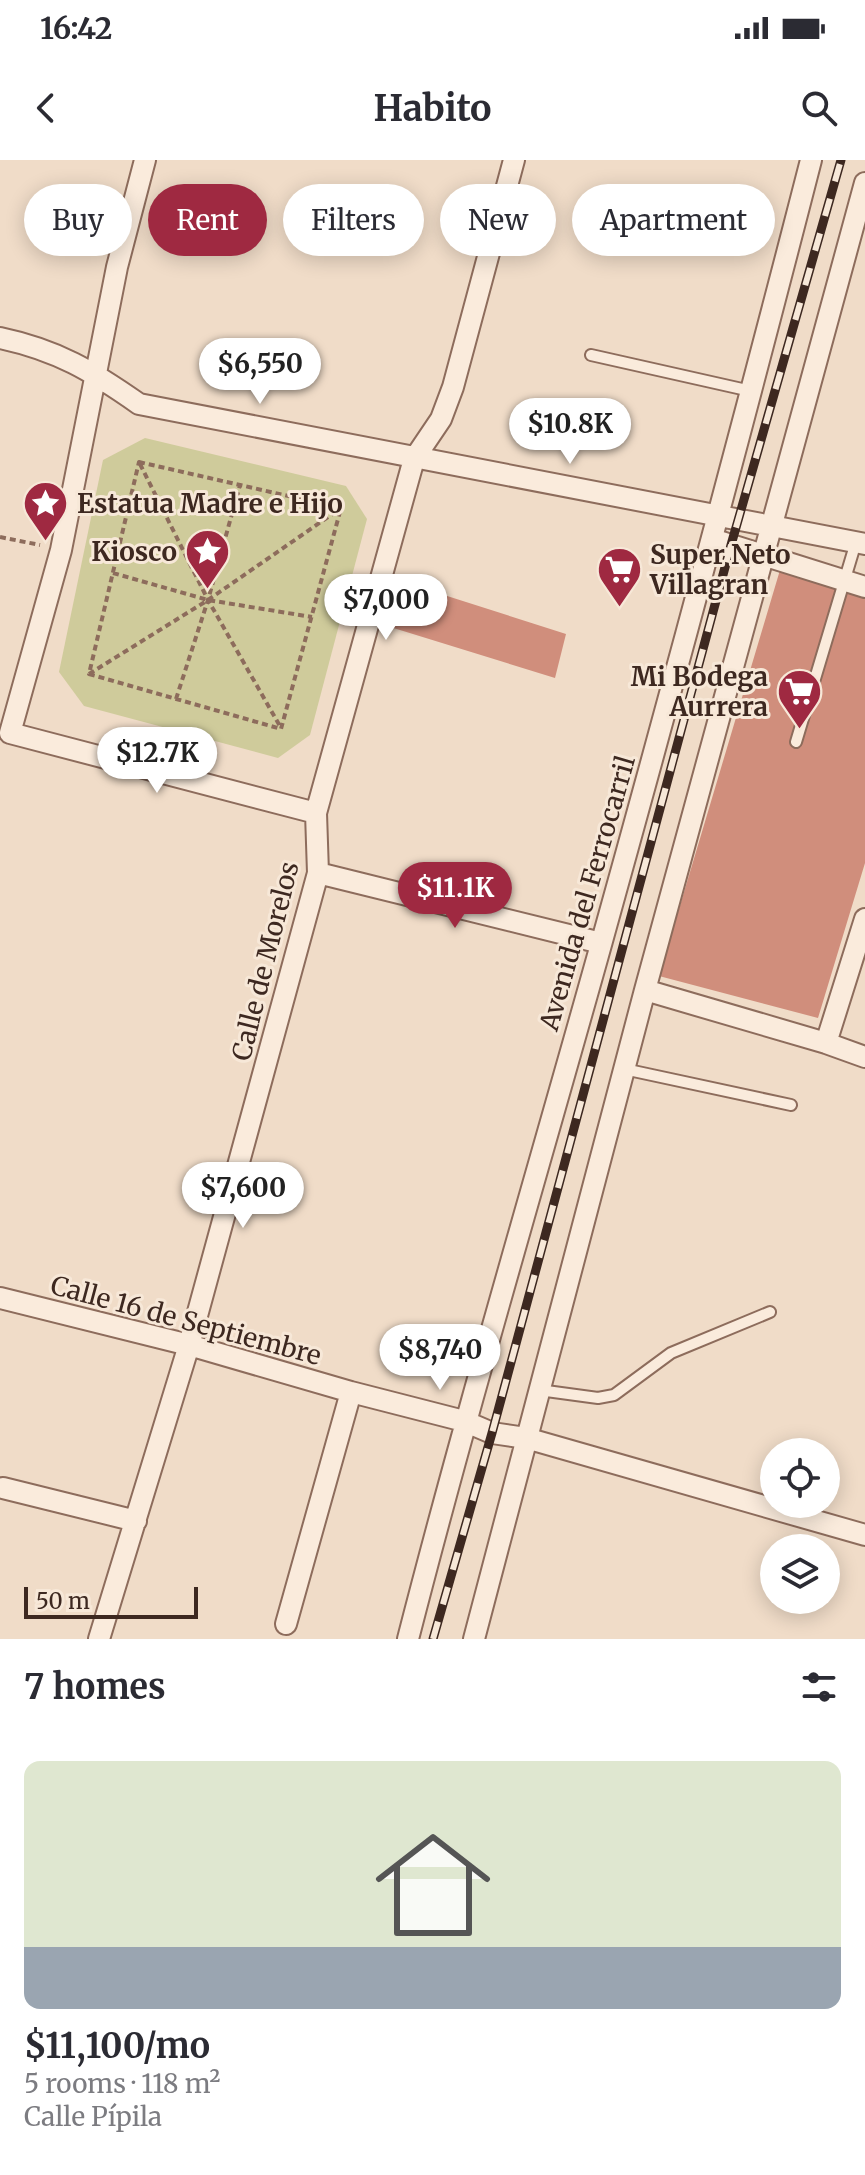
<!DOCTYPE html>
<html lang="en">
<head>
<meta charset="utf-8">
<style>
  body { margin:0; font-family:Merriweather,serif; background:#f7f7f7; color:#2b2b33; height:100vh; display:flex; flex-direction:column; font-size:30px; white-space:nowrap }
  * { box-sizing:border-box; margin:0 }
  p { font-size:26px; color:#7c7c81 }
  .icon { flex:none; width:44px; height:44px; fill:none; stroke:currentColor; stroke-width:2; stroke-linecap:round; stroke-linejoin:round }
  .map { position:relative; height:1479px; overflow:hidden }
  .sheet { display:flex; flex-direction:column; background:#fff; flex:1 }
  .sheet>* { flex:none }
  .guide { position:absolute; left:24px; top:24px; width:818px; height:72px; display:flex; gap:16px }
  .tools { position:absolute; left:760px; top:1278px; display:grid; gap:16px }
  .tools a { display:grid; place-items:center; width:80px; height:80px; border-radius:50%; background:#fff; box-shadow:0 4px 20px #0003; font-size:40px }
  .scale { position:absolute; left:24px; bottom:20px; width:174px; box-sizing:border-box; padding-left:8px; border:4px solid #3d2820; border-top:0; font-size:22px; line-height:28px; white-space:nowrap; color:#3d2820; -webkit-text-stroke:6px #f7e8d8; paint-order:stroke }
  .price { position:absolute; translate:-50% -68px; padding:0 18px; border-radius:28px; background:#fff; color:#222; font-size:26px; line-height:52px; filter:drop-shadow(0 2px 4px #0008) }
  .price::after { content:''; position:absolute; left:50%; top:48px; width:24px; height:18px; margin-left:-12px; background:inherit; clip-path:polygon(0 0,100% 0,50% 100%) }
  .price.current { background:#9f2941; color:#fff }
  ul { padding:0; list-style:none }
  li { display:grid; align-content:center; gap:16px; height:424px; padding:0 24px }
  li+li { border-top:2px solid #e1e1e2 }
  li span { display:grid; place-items:center; height:248px; border-radius:16px; color:#555 }
  li>.icon { margin-inline-start:auto }
  span .icon { width:144px; height:144px; fill:#fffc; stroke-width:1 }
  li b { font-size:34px }
  h2 { display:flex; justify-content:space-between; align-items:center; height:96px; padding:0 24px; font-size:34px }
  .chip { padding:0 28px; border-radius:36px; background:#fff; box-shadow:0 4px 20px #0003; font-size:28px; line-height:72px }
  .chip.current { background:#9f2941; color:#fff }
  .status { display:flex; justify-content:space-between; align-items:center; height:56px; padding:0 40px; background:#fff; direction:ltr }
  .status svg { height:22px; fill:currentColor }
  header { display:flex; justify-content:space-between; align-items:center; height:104px; padding:0 24px; background:#fff; font-size:36px; font-weight:700 }
  .map>svg:first-child { display:block }
</style>
</head>
<body>
<div class="status"><b>16:42</b><svg viewBox="0 0 49 12"><path d="M0 12V9h3v3zM5 12V6h3v6zM10 12V3h3v9zM15 12V0h3v12zM26 1h20v11H26zM47 4h2v5h-2z"/></svg></div>
<header><svg class="icon" aria-label="back" viewBox="0 0 24 24"><path d="M15 5l-7 7 7 7"/></svg>Habito<svg class="icon" aria-label="search" viewBox="0 0 24 24"><circle cx="10" cy="10" r="6"/><path d="M15 15l6 6"/></svg></header>
<div class="map">
<svg width="865" height="1479" viewBox="0 0 865 1479">
  <rect width="100%" height="100%" fill="#f0dcc8"/>
  <path fill="#cfcb9b" d="M145 278 346 326 367 359 310 575 278 598 84 546 59 512 103 300Z"/>
  <path fill="#d08e7c" d="M780 410 865 436V703L818 858 659 816Z
    M400 421 566 474 555 518 387 466Z"/>
  <g fill="none" stroke-linecap="round" stroke-linejoin="round">
    <defs>
      <path id="lane" d="M591 195 751 231
        M796 582 856 382
        M624 909 791 945
        M539 1230 598 1238 614 1235 671 1193 770 1152"/>
      <path id="street" d="M0 178C57 190 92 211 139 244L865 384
        M712 379 865 427
        M10 573 61 390 117 107 145 0
        M10 573 316 653
        M318 713 601 783
        M645 830 826 883 865 897
        M826 883 865 759
        M0 1138 189 1185 351 1232 464 1261 492 1273 526 1278 865 1375
        M3 1328 136 1361
        M286 1464 351 1232
        M99 1479 189 1185 318 713 316 653 414 299 441 259 453 227 514 0
        M408 1479C468 1245 537 1014 602 781 674 522 744 261 811 0
        M474 1479 645 830 865 23"/>
    </defs>
    <use href="#lane" stroke="#8d6c5c" stroke-width="14"/>
    <use href="#street" stroke="#8d6c5c" stroke-width="24"/>
    <path stroke="#8d6c5c" stroke-width="4" stroke-dasharray="6 4" stroke-linecap="butt" d="M139 302 341 348 281 569 89 514Z
      M140 304 208 440 281 568
      M0 377 40 385
      M113 413 208 440 312 457
      M89 514 208 440 341 348
      M176 539 208 440 240 325"/>
    <use href="#lane" stroke="#faebdc" stroke-width="10"/>
    <use href="#street" stroke="#faebdc" stroke-width="20"/>
    <defs>
      <path id="rail" d="M433 1479 492 1273 731 385 841 0"/>
    </defs>
    <use href="#rail" stroke="#3d2820" stroke-width="9"/>
    <use href="#rail" stroke="#f7e8d8" stroke-width="6" stroke-dasharray="18" stroke-linecap="butt"/>
  </g>
  <defs>
    <symbol id="sight-pin" viewBox="-11 -11 22 30"><path d="M0 17L-7.5 6A9.5 9.5 0 1 1 7.5 6Z" fill="#9f2941" stroke="#f7e8d8"/><path d="M0-6L1.8-2.2L6-1.7L2.9 1.2L3.7 5.4L0 3.3L-3.7 5.4L-2.9 1.2L-6-1.7L-1.8-2.2Z" fill="#fff"/></symbol>
    <symbol id="supermarket-pin" viewBox="-11 -11 22 30"><path d="M0 17L-7.5 6A9.5 9.5 0 1 1 7.5 6Z" fill="#9f2941" stroke="#f7e8d8"/><path d="M-6-5.5h2.5l.6 2H6L4.5 2H-2.5L-4.4-4H-6ZM-1.5 3.2a1.3 1.3 0 1 0 .1 0ZM3 3.2a1.3 1.3 0 1 0 .1 0Z" fill="#fff"/></symbol>
  </defs>
  <g fill-rule="evenodd">
    <use href="#sight-pin" x="20" y="318" width="51" height="69"/>
    <use href="#sight-pin" x="182" y="366" width="51" height="69"/>
    <use href="#supermarket-pin" x="594" y="384" width="51" height="69"/>
    <use href="#supermarket-pin" x="774" y="506" width="51" height="69"/>
  </g>
  <g text-anchor="middle" dominant-baseline="central" stroke-width="6" stroke-linejoin="round" paint-order="stroke">
    <g font-size="26" font-weight="bold" fill="#3d2820" stroke="#f7e8d8" text-anchor="start">
      <text x="77" y="343">Estatua Madre e Hijo</text>
      <text x="177" y="391" text-anchor="end">Kiosco</text>
      <text x="650" y="394">Super Neto<tspan x="650" dy="30">Villagran</tspan></text>
      <text x="768" y="516" text-anchor="end">Mi Bodega<tspan x="768" dy="30">Aurrera</tspan></text>
    </g>
    <g font-size="26" fill="#3d2820" stroke="#f7e8d8">
      <text transform="translate(587 733) rotate(-74)">Avenida del Ferrocarril</text>
      <text transform="translate(265 801) rotate(-76)">Calle de Morelos</text>
      <text transform="translate(186 1160) rotate(15)">Calle 16 de Septiembre</text>
    </g>
  </g>
</svg>
<div class="tools">
<a><svg class="icon" aria-label="locate" viewBox="0 0 24 24"><circle cx="12" cy="12" r="6"/><path d="M12 2v4M12 18v4M2 12h4M18 12h4"/></svg></a>
<a><svg class="icon" aria-label="layers" viewBox="0 0 24 24"><path d="M12 4l9 5-9 5-9-5zM3 14l9 5 9-5"/></svg></a>
</div>
<div class="scale">50 m</div>
<b class="price" style="left:260px;top:246px">$6,550</b>
<b class="price" style="left:570px;top:306px">$10.8K</b>
<b class="price" style="left:386px;top:482px">$7,000</b>
<b class="price" style="left:157px;top:635px">$12.7K</b>
<b class="price current" style="left:455px;top:770px">$11.1K</b>
<b class="price" style="left:243px;top:1070px">$7,600</b>
<b class="price" style="left:440px;top:1232px">$8,740</b>
<div class="guide">
<a class="chip">Buy</a>
<a class="chip current">Rent</a>
<a class="chip">Filters</a>
<a class="chip">New</a>
<a class="chip">Apartment</a>
</div>
</div>
<section class="sheet">
<h2>7 homes<svg class="icon" aria-label="filters" viewBox="0 0 24 24"><path d="M4 7h16M4 17h16"/><circle cx="9" cy="7" r="2"/><circle cx="15" cy="17" r="2"/></svg></h2>
<ul>
<li><span style="background:linear-gradient(#dfe7d0 75%,#9aa5b1 0)"><svg class="icon" aria-label="home" viewBox="0 0 24 24"><path d="M3 11l9-7 9 7M6 9v11h12V9"/></svg></span><div><b>$11,100/mo</b><p>5 rooms · 118 m²</p><p>Calle Pípila</p></div></li>
</ul>
</section>
</body>
</html>
